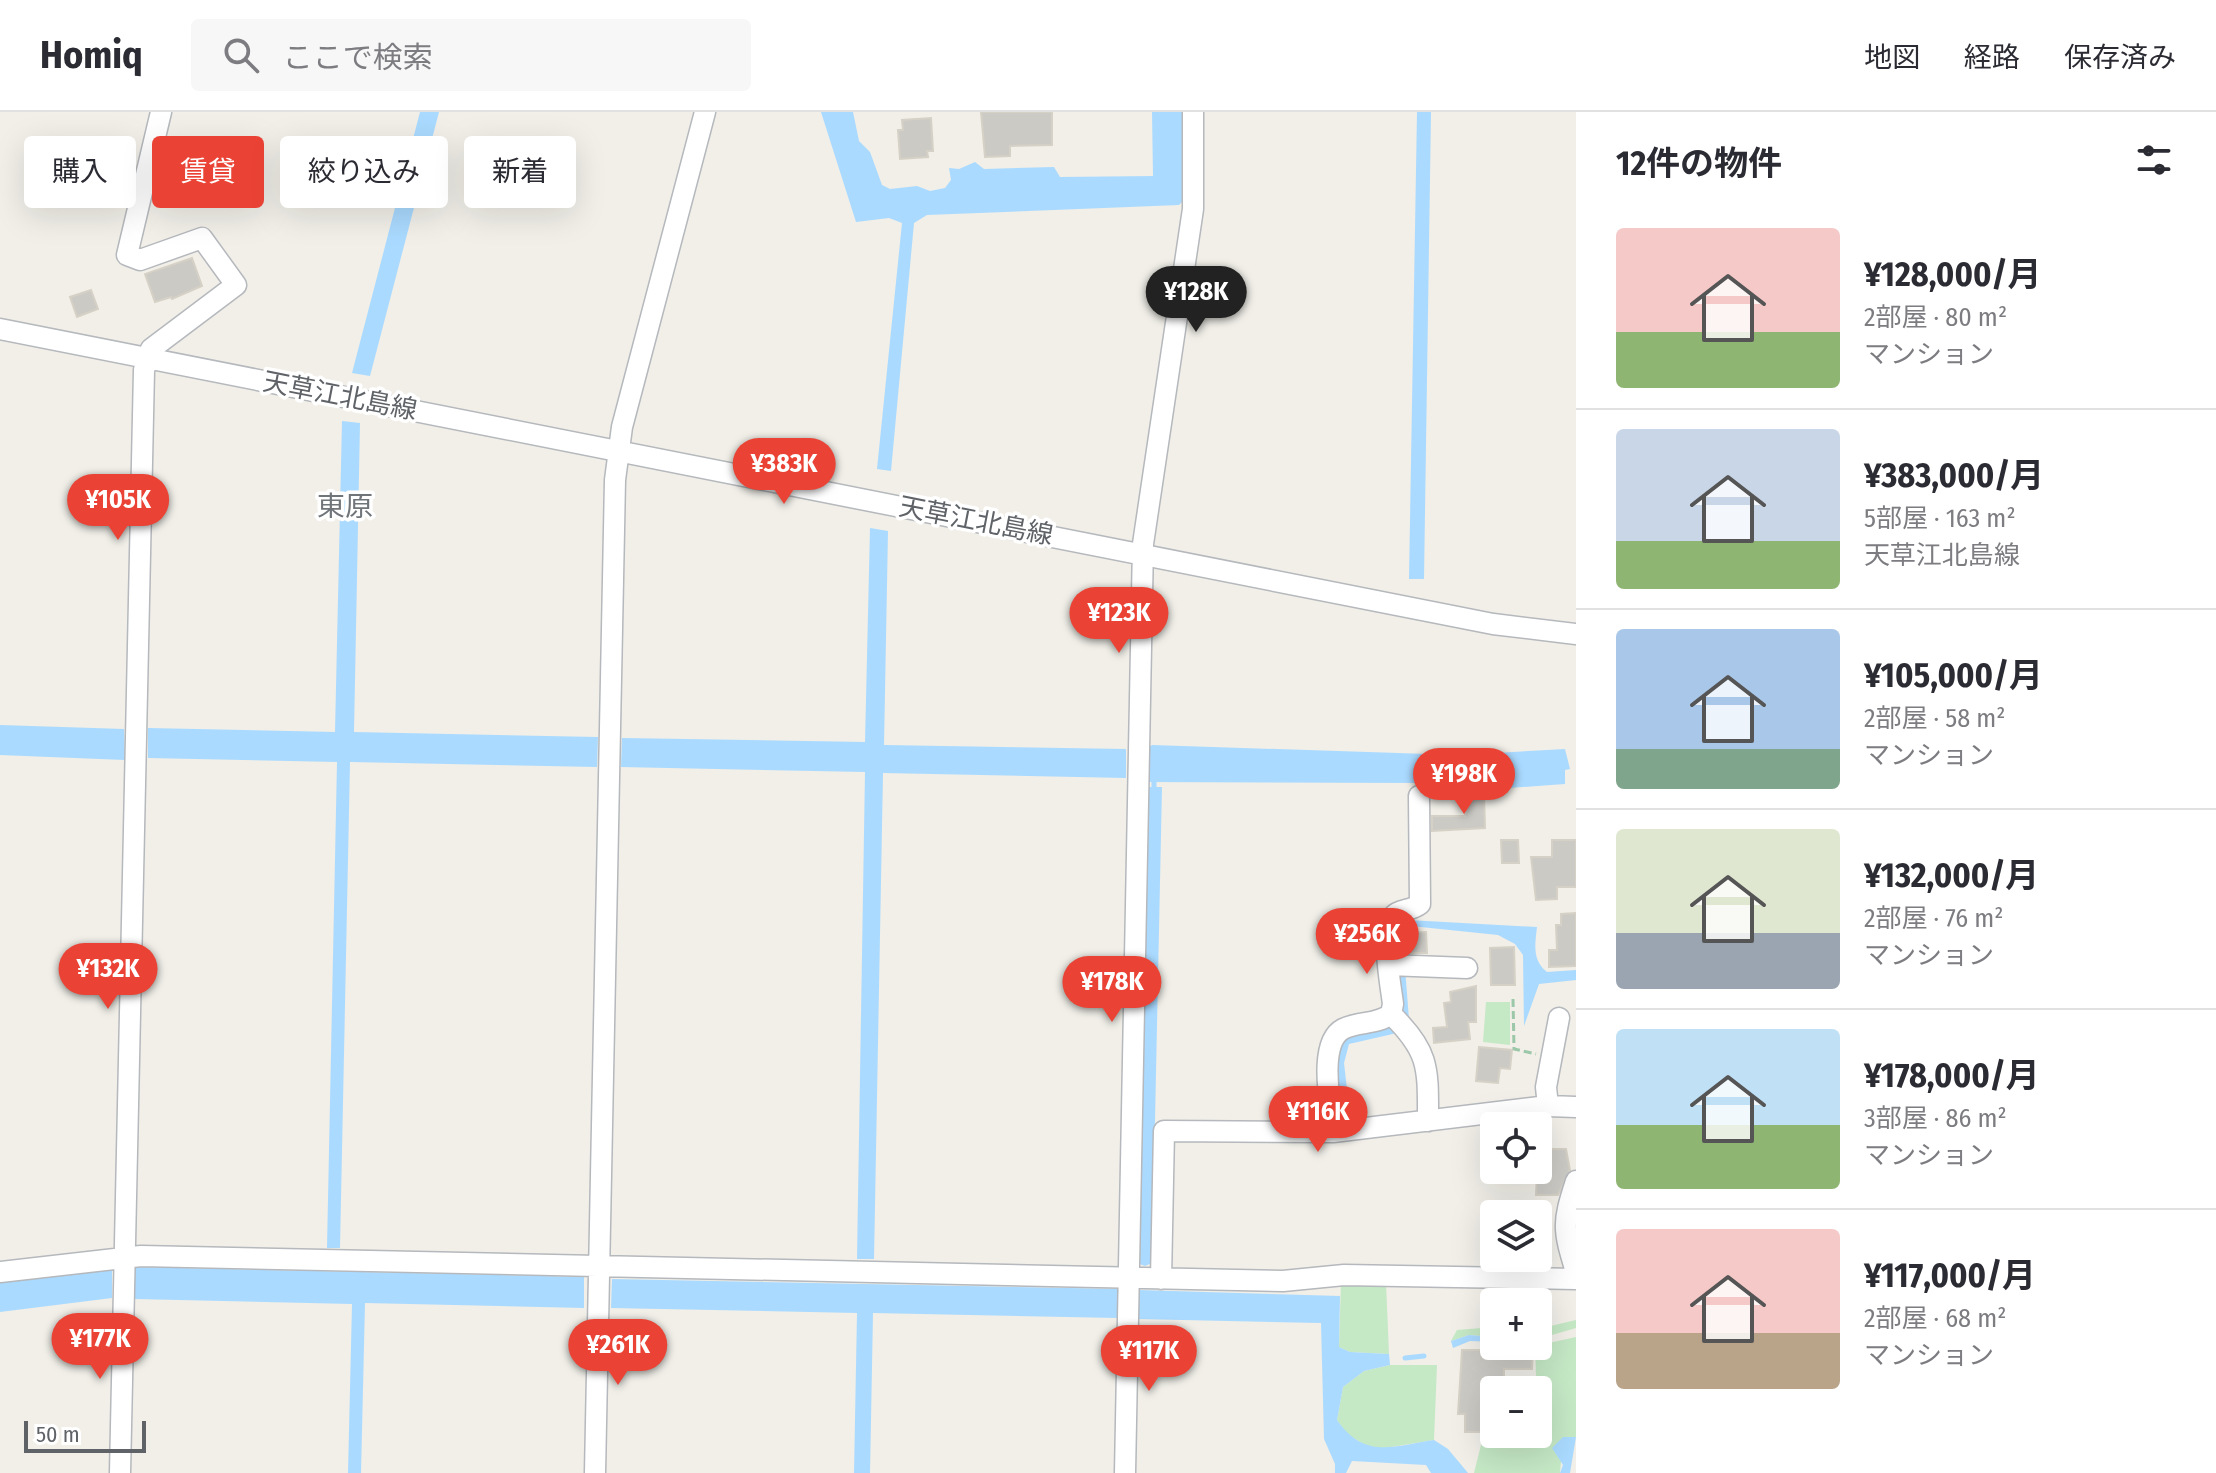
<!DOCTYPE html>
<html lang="ja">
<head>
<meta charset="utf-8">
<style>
  body { margin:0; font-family:"Fira Sans Condensed","Noto Sans JP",sans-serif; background:#f7f7f7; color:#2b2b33; height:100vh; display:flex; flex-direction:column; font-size:30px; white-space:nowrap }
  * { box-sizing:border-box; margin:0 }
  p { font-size:26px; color:#7c7c81 }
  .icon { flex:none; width:44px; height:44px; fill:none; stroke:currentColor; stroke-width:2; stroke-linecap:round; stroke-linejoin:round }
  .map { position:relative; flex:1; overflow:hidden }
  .sheet { display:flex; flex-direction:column; background:#fff; width:640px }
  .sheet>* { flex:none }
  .banner { position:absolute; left:24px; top:24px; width:760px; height:72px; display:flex; gap:16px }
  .controls { position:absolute; left:1480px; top:1000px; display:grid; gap:16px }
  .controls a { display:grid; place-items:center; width:72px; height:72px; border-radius:8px; background:#fff; box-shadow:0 8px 32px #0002; font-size:40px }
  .scale { position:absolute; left:24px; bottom:20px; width:122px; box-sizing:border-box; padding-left:8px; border:4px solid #5f6368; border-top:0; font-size:22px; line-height:28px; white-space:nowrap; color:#5f6368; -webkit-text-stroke:6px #fff; paint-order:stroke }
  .price { position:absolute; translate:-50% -68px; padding:0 18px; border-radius:28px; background:#ea4335; color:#fff; font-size:26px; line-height:52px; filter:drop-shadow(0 2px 4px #0008) }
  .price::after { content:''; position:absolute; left:50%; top:48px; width:24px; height:18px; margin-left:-12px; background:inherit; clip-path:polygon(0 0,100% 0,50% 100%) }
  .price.active { background:#222; color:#fff }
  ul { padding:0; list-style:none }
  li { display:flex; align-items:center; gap:24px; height:200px; padding:0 40px }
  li+li { border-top:2px solid #e1e1e2 }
  li span { display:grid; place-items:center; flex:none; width:224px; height:160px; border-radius:8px; color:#555 }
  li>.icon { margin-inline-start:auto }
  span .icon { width:96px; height:96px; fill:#fffc; stroke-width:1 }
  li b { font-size:34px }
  h2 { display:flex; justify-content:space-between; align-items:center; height:96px; padding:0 40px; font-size:34px }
  .tag { padding:0 28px; border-radius:8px; background:#fff; box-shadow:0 8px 32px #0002; font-size:28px; line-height:72px }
  .tag.active { background:#ea4335; color:#fff }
  header { display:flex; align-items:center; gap:48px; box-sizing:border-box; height:112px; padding:0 40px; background:#fff; border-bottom:2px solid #e1e1e2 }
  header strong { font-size:38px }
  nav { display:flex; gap:44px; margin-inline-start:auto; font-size:28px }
  .search { width:560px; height:72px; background:#f7f7f7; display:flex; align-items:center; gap:20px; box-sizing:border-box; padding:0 28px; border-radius:8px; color:#7c7c81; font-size:30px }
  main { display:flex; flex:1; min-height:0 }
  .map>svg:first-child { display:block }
</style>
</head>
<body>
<header>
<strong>Homiq</strong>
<div class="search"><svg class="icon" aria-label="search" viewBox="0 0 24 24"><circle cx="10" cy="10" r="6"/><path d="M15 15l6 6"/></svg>ここで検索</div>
<nav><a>地図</a><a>経路</a><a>保存済み</a></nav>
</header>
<main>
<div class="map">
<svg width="1576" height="1361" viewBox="0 0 1576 1361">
  <rect width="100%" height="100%" fill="#f1efe8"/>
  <path fill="#c5e8c5" d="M1486 890H1510V933L1483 930Z
    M1341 1170 1386 1171 1389 1242 1350 1240 1339 1235Z
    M1576 1208V1216L1538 1227V1217Z
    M1494 1215V1225L1469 1223 1451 1229 1457 1218Z
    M1576 1225V1325L1563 1326 1560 1361H1474L1482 1329H1525L1526 1322H1538L1535 1234Z
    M1390 1253H1437L1434 1328 1373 1338 1347 1322 1337 1308 1343 1275 1364 1259Z"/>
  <path fill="#aadaff" d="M420 0H439L370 264 352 261Z
    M821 0H853L859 29 870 40 882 73 890 77 917 74 930 79 945 76 951 68 949 56 959 57 975 50 984 57 1054 55 1060 65 1153 64 1152 0H1183V89L1179 93 927 103 914 111 891 359 877 357 902 111 889 106 856 110Z
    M1417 0H1431L1424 467H1409Z
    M342 309 360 311 354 620 598 625 597 655 350 650 340 1136H327L337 650 148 646V616L335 620Z
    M870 416 888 419 884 633 1126 637V666L883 661 874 1147H857L865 660 621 655 622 626 865 630Z
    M0 613 124 617 125 648 0 643Z
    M1152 633 1458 643 1565 637 1570 657 1565 658V672L1494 677 1419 671 1145 670 1147 637Z
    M1145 675H1162L1152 1151 1145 1154 1137 1151Z
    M1408 808 1537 815C1535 833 1532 848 1547 860L1576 858V868L1539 872 1524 914 1523 843 1515 832 1498 823 1411 814 1402 818 1409 907 1397 921 1349 932 1344 951 1350 1004 1349 1010H1343C1338 996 1339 981 1337 967 1332 916 1363 917 1403 903L1394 834 1398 811Z
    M135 1155 584 1165V1196L365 1191 361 1361H348L352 1192 135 1187Z
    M112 1157V1186L0 1200V1170Z
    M612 1167 1119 1177 1118 1206 873 1201 870 1361H854L857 1201 611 1196Z
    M1139 1178 1340 1184 1339 1235 1350 1240 1389 1242 1390 1253 1364 1259 1343 1275 1337 1308C1365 1348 1393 1334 1434 1328L1448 1337 1468 1361H1431L1426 1353 1352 1349 1346 1361H1335V1352L1324 1327 1321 1211 1138 1207Z
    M1469 1223 1494 1225V1230L1470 1229 1453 1236 1451 1229Z
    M1563 1325H1576L1570 1361H1560L1563 1353 1552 1336Z"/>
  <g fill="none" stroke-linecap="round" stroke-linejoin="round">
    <path stroke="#aadaff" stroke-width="5" d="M1154 675V670
      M1405 1246 1424 1244"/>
  </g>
  <path fill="#cccac5" stroke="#d6d1c6" stroke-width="2" d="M981 0H1052V33L1010 34V44L985 45Z
    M931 6 933 39H927L928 45 900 47 898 18H903L902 8Z
    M192 146 202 174 172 187 171 185 155 190 145 162Z
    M91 178 98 197 77 205 70 185Z
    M1484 682 1485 716 1432 719V704H1465V683Z
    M1501 728H1518L1519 751H1502Z
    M1552 728H1576V775H1557V787L1536 788 1531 745H1552Z
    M1576 801V854L1549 855V838H1557L1556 813H1561V802Z
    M1426 820 1427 841H1410V821Z
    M1514 835 1515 873H1491L1490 836Z
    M1476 874V910H1468L1470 927 1434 931 1433 916 1447 915 1444 891 1451 890 1450 880Z
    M1479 935 1512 938 1510 957 1500 956 1498 971 1476 969Z
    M1538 1037H1566L1570 1058 1558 1083H1536Z
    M1482 1235H1533L1532 1257H1504V1278H1494V1320H1465V1302H1458L1462 1238H1482Z"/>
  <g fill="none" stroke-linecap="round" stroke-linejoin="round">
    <defs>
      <path id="minor" d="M0 217 1493 512 1576 522
        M1388 853 1467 856
        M1391 902C1430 940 1428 956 1428 1009
        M1548 994 1546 975 1559 906
        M1333 1020C1331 995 1317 931 1343 917 1358 909 1377 913 1391 902L1393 892C1391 874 1378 811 1397 801 1405 797 1412 798 1420 792L1419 684
        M1576 1069C1562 1112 1563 1117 1576 1160
        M0 1160 141 1144 1283 1169 1344 1163 1576 1167
        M1161 1167 1164 1019 1333 1020 1548 994 1576 995
        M120 1361 144 258 151 237 236 173 202 126 140 148 127 143 161 0
        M595 1361 615 368 622 315 705 0
        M1125 1361 1143 432 1193 97V0"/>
    </defs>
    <use href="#minor" stroke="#b5b8bc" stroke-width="23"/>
    <path stroke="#9cc7a9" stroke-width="3" stroke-dasharray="8 4" stroke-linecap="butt" d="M1513 887 1514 937 1536 942"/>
    <use href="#minor" stroke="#fff" stroke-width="20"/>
  </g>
  <g text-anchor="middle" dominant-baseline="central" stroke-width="7" stroke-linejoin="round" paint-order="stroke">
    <g font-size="26" fill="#5f6368" stroke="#fff">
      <text transform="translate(340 284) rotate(11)">天草江北島線</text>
      <text transform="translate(976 409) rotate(11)">天草江北島線</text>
    </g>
    <g font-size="28" fill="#70757a" stroke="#fff">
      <text x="345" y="394">東原</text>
    </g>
  </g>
</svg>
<div class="controls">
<a><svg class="icon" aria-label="locate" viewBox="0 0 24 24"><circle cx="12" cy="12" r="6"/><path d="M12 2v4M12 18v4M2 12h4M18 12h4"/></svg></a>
<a><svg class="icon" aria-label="layers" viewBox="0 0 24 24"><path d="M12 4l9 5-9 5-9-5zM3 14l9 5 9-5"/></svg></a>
<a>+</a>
<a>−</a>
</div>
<div class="scale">50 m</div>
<b class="price active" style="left:1196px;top:222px">¥128K</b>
<b class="price" style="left:784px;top:394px">¥383K</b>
<b class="price" style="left:118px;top:430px">¥105K</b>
<b class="price" style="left:1119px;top:543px">¥123K</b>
<b class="price" style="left:1464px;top:704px">¥198K</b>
<b class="price" style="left:1367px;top:864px">¥256K</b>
<b class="price" style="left:108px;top:899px">¥132K</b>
<b class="price" style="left:1112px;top:912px">¥178K</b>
<b class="price" style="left:1318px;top:1042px">¥116K</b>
<b class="price" style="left:100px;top:1269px">¥177K</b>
<b class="price" style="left:618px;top:1275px">¥261K</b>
<b class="price" style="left:1149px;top:1281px">¥117K</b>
<div class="banner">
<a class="tag">購入</a>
<a class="tag active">賃貸</a>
<a class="tag">絞り込み</a>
<a class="tag">新着</a>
</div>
</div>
<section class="sheet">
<h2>12件の物件<svg class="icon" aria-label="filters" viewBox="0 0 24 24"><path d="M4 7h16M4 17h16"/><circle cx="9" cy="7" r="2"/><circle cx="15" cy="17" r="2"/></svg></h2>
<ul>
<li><span style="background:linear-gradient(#f6c9c9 65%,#8fb573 0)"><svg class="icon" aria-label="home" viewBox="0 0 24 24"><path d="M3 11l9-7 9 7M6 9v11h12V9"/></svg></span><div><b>¥128,000/月</b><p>2部屋 · 80 m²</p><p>マンション</p></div></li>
<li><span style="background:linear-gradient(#c9d6e8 70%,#8fb573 0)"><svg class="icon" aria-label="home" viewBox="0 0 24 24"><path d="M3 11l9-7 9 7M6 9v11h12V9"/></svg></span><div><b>¥383,000/月</b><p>5部屋 · 163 m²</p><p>天草江北島線</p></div></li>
<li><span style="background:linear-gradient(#a9c7e8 75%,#7fa58c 0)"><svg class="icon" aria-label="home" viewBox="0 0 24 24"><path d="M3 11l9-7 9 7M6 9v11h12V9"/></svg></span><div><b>¥105,000/月</b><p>2部屋 · 58 m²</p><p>マンション</p></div></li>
<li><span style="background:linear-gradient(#dfe7d0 65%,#9aa5b1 0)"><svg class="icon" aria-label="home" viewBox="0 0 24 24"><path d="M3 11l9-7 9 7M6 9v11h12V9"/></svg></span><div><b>¥132,000/月</b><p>2部屋 · 76 m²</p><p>マンション</p></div></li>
<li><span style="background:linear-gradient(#bfe0f5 60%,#8fb573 0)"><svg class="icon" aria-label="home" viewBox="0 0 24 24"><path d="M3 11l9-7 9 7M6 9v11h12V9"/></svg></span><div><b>¥178,000/月</b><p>3部屋 · 86 m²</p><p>マンション</p></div></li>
<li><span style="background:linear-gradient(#f6c9c9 65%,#b9a48a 0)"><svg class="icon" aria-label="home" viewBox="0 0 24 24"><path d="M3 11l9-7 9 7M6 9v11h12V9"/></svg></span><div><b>¥117,000/月</b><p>2部屋 · 68 m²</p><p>マンション</p></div></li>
</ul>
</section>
</main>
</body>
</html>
